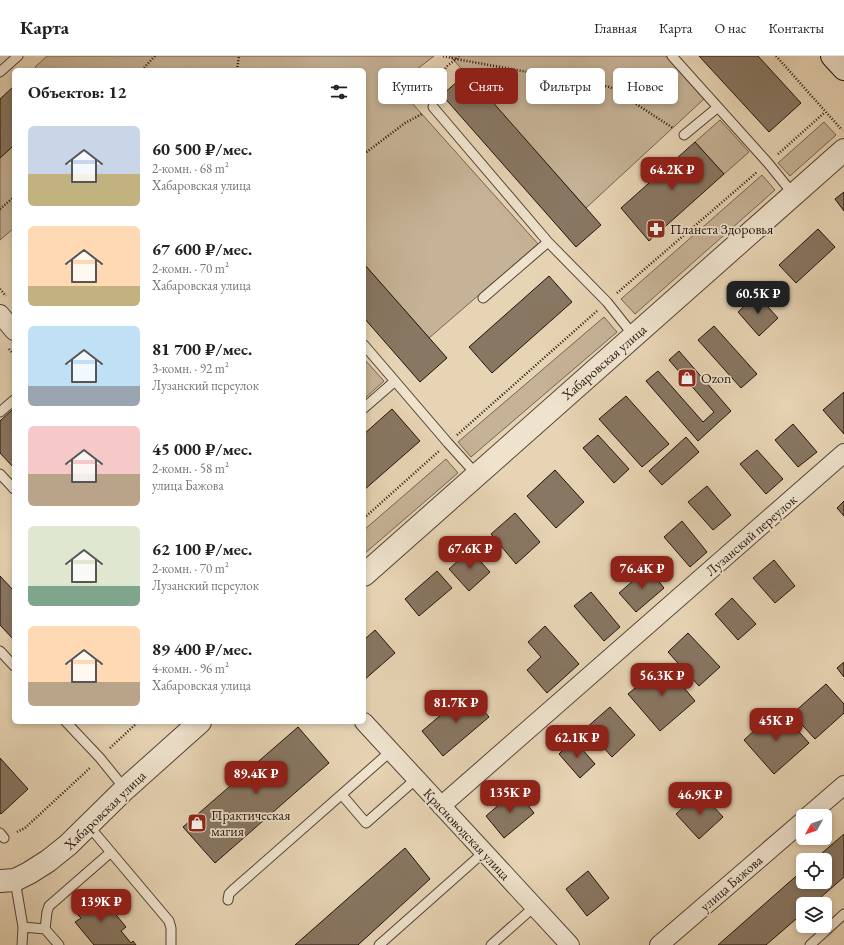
<!DOCTYPE html>
<html lang="ru">
<head>
<meta charset="utf-8">
<style>
  body { margin:0; font-family:"EB Garamond",serif; background:#f6f6f6; color:#202124; height:100vh; display:flex; flex-direction:column; font-size:15px; white-space:nowrap }
  * { box-sizing:border-box; margin:0 }
  p { font-size:13px; color:#757577 }
  .icon { flex:none; width:22px; height:22px; fill:none; stroke:currentColor; stroke-width:2; stroke-linecap:round; stroke-linejoin:round }
  .map { position:relative; flex:1; overflow:hidden }
  .details { position:absolute; left:12px; top:12px; width:354px; height:656px; display:flex; flex-direction:column; background:#fff; border-radius:6px; box-shadow:0 2px 6px #0003 }
  .details>* { flex:none }
  .banner { position:absolute; left:378px; top:12px; width:380px; height:36px; display:flex; gap:8px }
  .needle { width:26px; rotate:230deg }
  .buttons { position:absolute; left:796px; top:753px; display:grid; gap:8px }
  .buttons a { display:grid; place-items:center; width:36px; height:36px; border-radius:6px; background:#fff; box-shadow:0 2px 6px #0003; font-size:20px }
  .price { position:absolute; translate:-50% -34px; padding:0 9px; border-radius:8px; background:#8f2418; color:#fff; font-size:13px; line-height:26px; filter:drop-shadow(0 1px 2px #0008) }
  .price::after { content:''; position:absolute; left:50%; top:24px; width:12px; height:9px; margin-left:-6px; background:inherit; clip-path:polygon(0 0,100% 0,50% 100%) }
  .price.active { background:#222; color:#fff }
  ul { padding:0; list-style:none }
  li { display:flex; align-items:center; gap:12px; height:100px; padding:0 16px }
  li span { display:grid; place-items:center; flex:none; width:112px; height:80px; border-radius:6px; color:#555 }
  li>.icon { margin-inline-start:auto }
  span .icon { width:48px; height:48px; fill:#fffc; stroke-width:1 }
  li b { font-size:17px }
  h2 { display:flex; justify-content:space-between; align-items:center; height:48px; padding:0 16px; font-size:17px }
  .chip { padding:0 14px; border-radius:6px; background:#fff; box-shadow:0 2px 6px #0003; font-size:14px; line-height:36px }
  .chip.active { background:#8f2418; color:#fff }
  header { display:flex; align-items:center; gap:24px; box-sizing:border-box; height:56px; padding:0 20px; background:#fff; border-bottom:1px solid #e0e0e0 }
  header strong { font-size:19px }
  nav { display:flex; gap:22px; margin-inline-start:auto; font-size:14px }
  .map>svg:first-child { display:block }
</style>
</head>
<body>
<header>
<strong>Карта</strong>
<nav><a>Главная</a><a>Карта</a><a>О нас</a><a>Контакты</a></nav>
</header>
<div class="map">
<svg width="844" height="889" viewBox="0 0 844 889">
  <rect width="100%" height="100%" fill="#e7d4b4"/>
  <filter id="stains"><feTurbulence type="fractalNoise" baseFrequency=".005" numOctaves="4"/><feColorMatrix values="0 0 0 0 .2 0 0 0 0 .09 0 0 0 0 .02 0 0 0 .5 -.17"/></filter>
  <radialGradient id="worn" r=".72"><stop offset=".6" stop-color="#630" stop-opacity="0"/><stop offset="1" stop-color="#630" stop-opacity=".3"/></radialGradient>
  <path fill="#c6b397" stroke="#746351" d="M47 0H434L398 28 412 47 538 188 429 282 364 208V14H38L35 11Z
    M450 0H666L704 43 586 152Z
    M720 64 749 96 724 118 695 86Z
    M824 66 836 79 790 120 778 107Z
    M14 89V172L0 184V102Z
    M762 119 775 134 635 258 621 243Z
    M604 261 617 276 471 401 458 386Z
    M364 303 384 325 364 343Z
    M446 403 458 417 364 498V474Z"/>
  <path fill="#887763" stroke="#22130b" d="M699 0H758L801 47 769 76Z
    M467 17 601 169 576 191 442 39Z
    M14 30V89L0 102V43Z
    M695 86 724 118 649 185 621 152Z
    M844 136V155L835 143Z
    M818 173 835 191 796 227 779 209Z
    M364 208 447 302 420 326 364 262Z
    M549 220 572 246 492 317 469 291Z
    M757 239 778 262 759 280 738 256Z
    M714 270 757 318 741 332 698 284Z
    M679 295 731 355 698 385 646 325 658 315 703 366 714 356 669 304Z
    M844 336V378L823 354Z
    M626 340 669 388 642 411 599 363Z
    M392 353 420 385 364 434V378Z
    M12 354 14 357V412L0 397V365Z
    M793 368 817 396 798 411 775 384Z
    M598 379 629 413 614 427 583 392Z
    M686 381 699 396 662 429 649 415Z
    M757 394 783 423 766 438 740 408Z
    M555 414 584 446 556 472 527 440Z
    M707 430 731 459 713 474 688 446Z
    M844 445V460L837 452Z
    M515 457 540 486 516 508 491 478Z
    M682 465 707 496 690 511 664 481Z
    M470 494 490 516 469 535 449 513Z
    M774 504 795 530 775 547 753 522Z
    M648 512 664 532 636 556 619 537Z
    M437 515 452 532 419 560 405 543Z
    M0 520 14 535V584L0 569Z
    M591 536 620 571 604 585 574 550Z
    M732 542 756 568 738 584 715 558Z
    M545 570 579 608 547 637 527 614 541 601 528 586Z
    M375 574 395 597 364 624V584Z
    M688 577 720 611 699 630 668 596Z
    M844 606V621L837 612Z
    M664 608 695 645 660 675 628 638Z
    M826 628 844 648V657L815 683 792 658Z
    M468 636 489 661 443 700 422 675Z
    M610 651 635 679 612 701 586 672Z
    M778 653 809 687 774 718 744 684Z
    M298 671 329 707 215 807 183 771Z
    M574 684 595 708 580 722 559 698Z
    M0 702 28 733 1 758 0 757Z
    M516 734 534 757 504 782 486 760Z
    M700 736 723 761 699 783 676 758Z
    M844 778V821L813 848H803V857L766 889H718L803 814V826H825V804H814Z
    M405 792 430 823 358 889H295Z
    M588 815 609 842 587 860 566 833Z
    M89 840 93 841 97 843 100 847 104 844 126 871 121 875 131 887 133 885 136 889H94L75 866 81 862 78 859 76 855 78 846 81 843Z"/>
  <g fill="none" stroke-linecap="round" stroke-linejoin="round">
    <defs>
      <path id="service" d="M672 0 768 107 794 139
        M0 16 18 0
        M433 51 548 186 607 246 634 280
        M684 79 718 51
        M483 242 548 186
        M364 289 448 387 477 419
        M364 352 395 325
        M0 356 14 344
        M0 418 14 433
        M0 595 14 610
        M66 666 100 702 125 733
        M342 739 366 767 416 723
        M88 769 169 865 171 872V889
        M0 777 4 782
        M15 824 23 871 22 889
        M228 844 229 838 233 834 391 695
        M23 871 45 873 59 889
        M45 873 47 856 49 850 111 796
        M379 889 484 796
        M491 889 534 851
        M810 889 844 858"/>
      <path id="minor" d="M0 258 14 275
        M364 666 570 889
        M441 750 844 397
        M808 760 844 729
        M659 889 803 765"/>
      <path id="tertiary" d="M364 519 844 94
        M0 825 15 824 29 817 48 805 68 789 125 733 200 666"/>
      <path id="secondary" d="M832 0 844 13"/>
    </defs>
    <use href="#service" stroke="#534335" stroke-width="11"/>
    <use href="#minor" stroke="#534335" stroke-width="20"/>
    <use href="#tertiary" stroke="#534335" stroke-width="24"/>
    <use href="#secondary" stroke="#22130b" stroke-width="24"/>
    <path stroke="#22130b" stroke-width="2.5" stroke-dasharray="1 2" stroke-linecap="butt" d="M443 0 456 3 610 31 673 72
      M776 0 842 74
      M142 14 155 0
      M237 14 239 0
      M436 38 446 11 456 3 459 0
      M364 98 405 67 422 58
      M778 98 825 56
      M0 153 14 141
      M0 233 6 240
      M617 237 757 116
      M9 293 14 299
      M457 379 597 255
      M364 462 439 395
      M110 692 138 666
      M17 776 25 772 91 711"/>
    <use href="#service" stroke="#efe3ce" stroke-width="9"/>
    <use href="#minor" stroke="#efe3ce" stroke-width="18"/>
    <use href="#tertiary" stroke="#efe3ce" stroke-width="22"/>
    <use href="#secondary" stroke="#efe3ce" stroke-width="22"/>
  </g>
  <defs>
    <symbol id="pharmacy-square" viewBox="-11 -11 22 22"><rect x="-9" y="-9" width="18" height="18" rx="4" fill="#8f2418" stroke="#efe3ce"/><path d="M-2-6h4v4h4v4h-4v4h-4v-4h-4v-4h4Z" fill="#fff"/></symbol>
    <symbol id="shop-square" viewBox="-11 -11 22 22"><rect x="-9" y="-9" width="18" height="18" rx="4" fill="#8f2418" stroke="#efe3ce"/><path d="M-5-2.5h2.3a2.7 3.5 0 0 1 5.4 0H5L5.5 6h-11ZM-1.5-2.5h3a1.5 2.3 0 0 0-3 0Z" fill="#fff"/></symbol>
  </defs>
  <g fill-rule="evenodd">
    <use href="#pharmacy-square" x="645" y="162" width="22" height="22"/>
    <use href="#shop-square" x="676" y="311" width="22" height="22"/>
    <use href="#shop-square" x="186" y="756" width="22" height="22"/>
  </g>
  <g text-anchor="middle" dominant-baseline="central" stroke-width="3.5" stroke-linejoin="round" paint-order="stroke">
    <g font-size="14" fill="#22130b" stroke="#efe3ce" text-anchor="start">
      <text x="670" y="173">Планета Здоровья</text>
      <text x="701" y="322">Ozon</text>
      <text x="211" y="759">Практическая<tspan x="211" dy="16">магия</tspan></text>
    </g>
    <g font-size="14" fill="#22130b" stroke="#efe3ce">
      <text transform="translate(604 306) rotate(-41)">Хабаровская улица</text>
      <text transform="translate(751 479) rotate(-41)">Лузанский переулок</text>
      <text transform="translate(105 754) rotate(-44)">Хабаровская улица</text>
      <text transform="translate(467 778) rotate(47)">Красноводская улица</text>
      <text transform="translate(731 827) rotate(-41)">улица Бажова</text>
    </g>
  </g>
  <rect width="100%" height="100%" filter="url(#stains)"/>
  <rect width="100%" height="100%" fill="url(#worn)"/>
</svg>
<div class="buttons">
<a><svg class="needle" viewBox="-14 -14 28 28"><path d="M0-13l5 13h-10z" fill="#e53935"/><path d="M0 13l5-13h-10z" fill="#757577"/></svg></a>
<a><svg class="icon" aria-label="locate" viewBox="0 0 24 24"><circle cx="12" cy="12" r="6"/><path d="M12 2v4M12 18v4M2 12h4M18 12h4"/></svg></a>
<a><svg class="icon" aria-label="layers" viewBox="0 0 24 24"><path d="M12 4l9 5-9 5-9-5zM3 14l9 5 9-5"/></svg></a>
</div>
<b class="price" style="left:672px;top:135px">64.2K ₽</b>
<b class="price active" style="left:758px;top:259px">60.5K ₽</b>
<b class="price" style="left:470px;top:514px">67.6K ₽</b>
<b class="price" style="left:642px;top:534px">76.4K ₽</b>
<b class="price" style="left:662px;top:641px">56.3K ₽</b>
<b class="price" style="left:456px;top:668px">81.7K ₽</b>
<b class="price" style="left:776px;top:686px">45K ₽</b>
<b class="price" style="left:577px;top:703px">62.1K ₽</b>
<b class="price" style="left:256px;top:739px">89.4K ₽</b>
<b class="price" style="left:510px;top:758px">135K ₽</b>
<b class="price" style="left:700px;top:760px">46.9K ₽</b>
<b class="price" style="left:101px;top:867px">139K ₽</b>
<div class="banner">
<a class="chip">Купить</a>
<a class="chip active">Снять</a>
<a class="chip">Фильтры</a>
<a class="chip">Новое</a>
</div>
<section class="details">
<h2>Объектов: 12<svg class="icon" aria-label="filters" viewBox="0 0 24 24"><path d="M4 7h16M4 17h16"/><circle cx="9" cy="7" r="2"/><circle cx="15" cy="17" r="2"/></svg></h2>
<ul>
<li><span style="background:linear-gradient(#c9d6e8 60%,#c2b280 0)"><svg class="icon" aria-label="home" viewBox="0 0 24 24"><path d="M3 11l9-7 9 7M6 9v11h12V9"/></svg></span><div><b>60 500 ₽/мес.</b><p>2-комн. · 68 m²</p><p>Хабаровская улица</p></div></li>
<li><span style="background:linear-gradient(#ffd9b3 75%,#c2b280 0)"><svg class="icon" aria-label="home" viewBox="0 0 24 24"><path d="M3 11l9-7 9 7M6 9v11h12V9"/></svg></span><div><b>67 600 ₽/мес.</b><p>2-комн. · 70 m²</p><p>Хабаровская улица</p></div></li>
<li><span style="background:linear-gradient(#bfe0f5 75%,#9aa5b1 0)"><svg class="icon" aria-label="home" viewBox="0 0 24 24"><path d="M3 11l9-7 9 7M6 9v11h12V9"/></svg></span><div><b>81 700 ₽/мес.</b><p>3-комн. · 92 m²</p><p>Лузанский переулок</p></div></li>
<li><span style="background:linear-gradient(#f6c9c9 60%,#b9a48a 0)"><svg class="icon" aria-label="home" viewBox="0 0 24 24"><path d="M3 11l9-7 9 7M6 9v11h12V9"/></svg></span><div><b>45 000 ₽/мес.</b><p>2-комн. · 58 m²</p><p>улица Бажова</p></div></li>
<li><span style="background:linear-gradient(#dfe7d0 75%,#7fa58c 0)"><svg class="icon" aria-label="home" viewBox="0 0 24 24"><path d="M3 11l9-7 9 7M6 9v11h12V9"/></svg></span><div><b>62 100 ₽/мес.</b><p>2-комн. · 70 m²</p><p>Лузанский переулок</p></div></li>
<li><span style="background:linear-gradient(#ffd9b3 70%,#b9a48a 0)"><svg class="icon" aria-label="home" viewBox="0 0 24 24"><path d="M3 11l9-7 9 7M6 9v11h12V9"/></svg></span><div><b>89 400 ₽/мес.</b><p>4-комн. · 96 m²</p><p>Хабаровская улица</p></div></li>
</ul>
</section>
</div>
</body>
</html>
